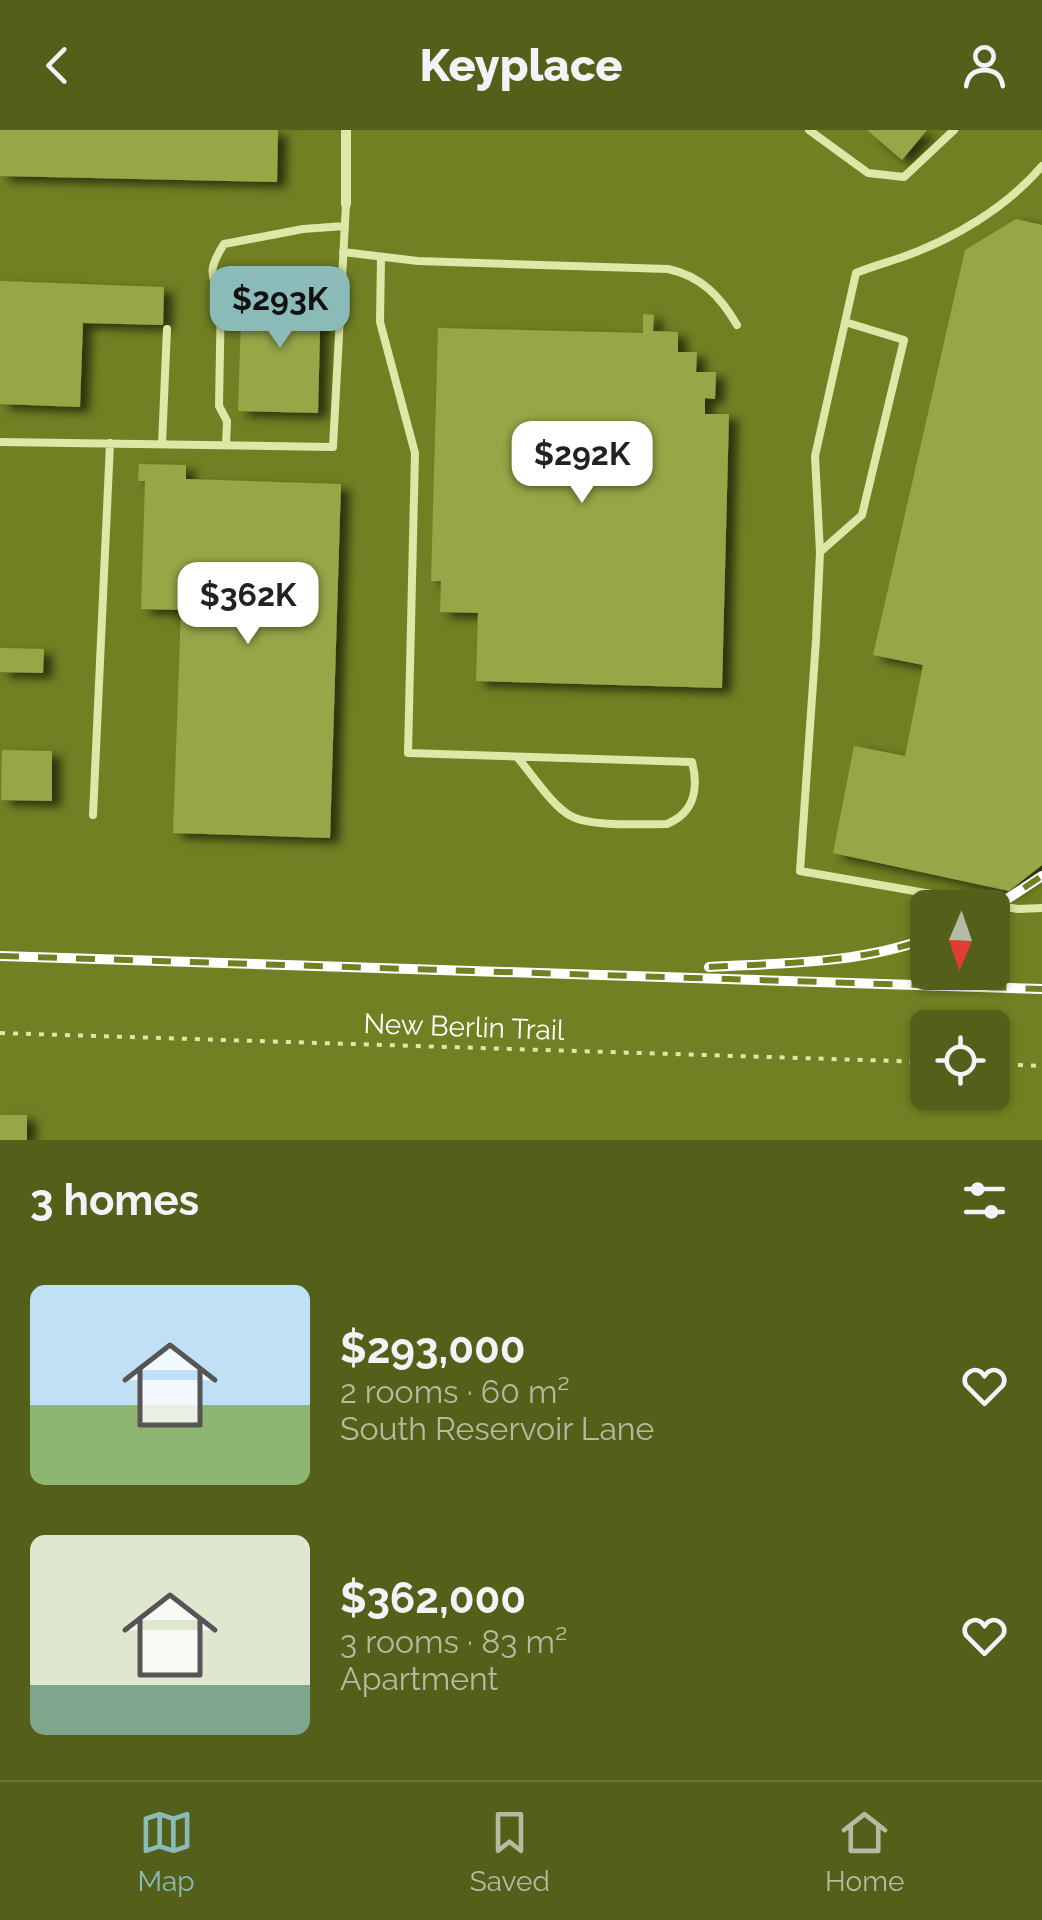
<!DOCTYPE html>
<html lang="en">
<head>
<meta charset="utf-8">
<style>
  body { margin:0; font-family:Raleway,sans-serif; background:#5d6927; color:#f1f3f6; height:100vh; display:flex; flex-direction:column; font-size:38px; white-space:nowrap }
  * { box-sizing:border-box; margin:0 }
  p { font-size:32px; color:#b5bba2 }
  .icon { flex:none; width:55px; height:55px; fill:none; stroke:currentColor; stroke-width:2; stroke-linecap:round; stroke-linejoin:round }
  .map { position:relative; height:1010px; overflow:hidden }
  .side { display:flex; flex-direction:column; background:#54601a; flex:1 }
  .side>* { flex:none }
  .needle { width:65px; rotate:182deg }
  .buttons { position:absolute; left:910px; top:760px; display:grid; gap:20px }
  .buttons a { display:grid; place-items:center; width:100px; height:100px; border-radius:15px; background:#54601a; box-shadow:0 2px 8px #0004; font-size:50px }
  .price { position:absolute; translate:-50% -85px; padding:0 22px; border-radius:20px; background:#fff; color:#222; font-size:32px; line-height:65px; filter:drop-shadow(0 2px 5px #0008) }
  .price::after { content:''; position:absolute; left:50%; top:60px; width:30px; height:22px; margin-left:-15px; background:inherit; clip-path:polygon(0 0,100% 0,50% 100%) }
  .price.selected { background:#8bbbb9; color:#111 }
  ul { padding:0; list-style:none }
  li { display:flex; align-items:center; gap:30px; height:250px; padding:0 30px }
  li span { display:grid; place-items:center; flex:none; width:280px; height:200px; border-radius:15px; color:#555 }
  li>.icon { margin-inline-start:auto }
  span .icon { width:120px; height:120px; fill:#fffc; stroke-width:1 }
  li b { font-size:42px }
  h2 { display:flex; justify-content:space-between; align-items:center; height:120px; padding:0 30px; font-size:42px }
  header { display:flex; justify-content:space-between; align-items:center; height:130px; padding:0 30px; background:#54601a; font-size:45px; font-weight:800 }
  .tab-bar { display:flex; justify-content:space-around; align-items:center; height:140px; border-top:2px solid #6a7539; background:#54601a; font-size:28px; color:#b5bba2 }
  .tab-bar a { display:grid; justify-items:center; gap:5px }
  .tab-bar .selected { color:#8bbbb9 }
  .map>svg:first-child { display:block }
</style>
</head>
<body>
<header><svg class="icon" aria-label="back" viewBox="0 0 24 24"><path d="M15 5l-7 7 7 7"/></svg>Keyplace<svg class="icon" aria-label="person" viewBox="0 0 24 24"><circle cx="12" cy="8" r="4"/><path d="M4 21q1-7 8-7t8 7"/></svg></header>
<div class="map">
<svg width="1042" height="1010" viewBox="0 0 1042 1010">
  <defs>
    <filter id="shadow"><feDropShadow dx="9" dy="5.5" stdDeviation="5" flood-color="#0009"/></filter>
  </defs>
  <rect width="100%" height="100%" fill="#708022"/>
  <path fill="#97a746" filter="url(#shadow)" d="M0 0H278L277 52 0 46Z
    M867 0H927L902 30Z
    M1016 89 1042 95V735L1009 761 833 723 854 616 905 626 923 535 873 525 965 120Z
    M0 151 164 157 163 195 83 193 80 277 0 274Z
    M242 159 321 161 318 283 238 281Z
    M643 184 654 185 653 201 678 202V222H697L696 242H716L715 269 705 268V284H729L722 558 476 551 478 483 440 482 441 451H431L438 198 643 203Z
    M139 334 186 335V349L341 354 330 708 173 703 181 480 141 479 145 351H138Z
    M0 518 44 519 43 543 0 542Z
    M2 620 52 621V671L1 670Z
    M0 985H27V1010H0Z"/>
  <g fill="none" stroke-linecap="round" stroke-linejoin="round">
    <path stroke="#dde7a8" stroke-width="4" stroke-dasharray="5 8" stroke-linecap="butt" d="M0 903 928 932
      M992 934 1042 936"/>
    <path stroke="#dde7a8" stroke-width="8" d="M809 0 868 43 904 47 954 0
      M1042 36C1006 78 952 110 900 128 885 133 870 137 856 143L815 326 820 422 816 510 800 741 1018 779 1042 778
      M343 122 418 131 668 139C701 146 720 166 737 195
      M381 127 380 192 415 323 408 623 692 632C699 659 694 683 667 694 644 694 590 697 571 686 552 676 532 644 517 627
      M0 312 333 317 346 74
      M162 314 167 199
      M226 315 227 291 219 276 221 164C207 144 212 133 224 114L303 99 345 96
      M820 422 862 385 904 210 845 192
      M93 685 110 313"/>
    <path stroke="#dde7a8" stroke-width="10" d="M346 74V0"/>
    <defs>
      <path id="rail" d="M992 779 1042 746
        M0 826 1042 859
        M709 837C782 833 859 834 928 808"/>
    </defs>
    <use href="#rail" stroke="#fff" stroke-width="10"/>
    <use href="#rail" stroke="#708022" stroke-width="6" stroke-dasharray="19" stroke-linecap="butt"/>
  </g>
  <g text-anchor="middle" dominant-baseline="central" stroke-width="10" stroke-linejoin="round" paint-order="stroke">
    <g font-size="28" fill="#fff" stroke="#708022">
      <text transform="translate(464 897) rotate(2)">New Berlin Trail</text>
    </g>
  </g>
</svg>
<div class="buttons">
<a><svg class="needle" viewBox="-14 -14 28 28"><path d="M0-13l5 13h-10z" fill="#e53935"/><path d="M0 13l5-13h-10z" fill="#b5bba2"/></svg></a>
<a><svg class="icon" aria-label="locate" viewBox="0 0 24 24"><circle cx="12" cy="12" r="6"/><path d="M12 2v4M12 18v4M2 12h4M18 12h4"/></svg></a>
</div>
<b class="price selected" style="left:280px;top:221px">$293K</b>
<b class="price" style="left:582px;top:376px">$292K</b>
<b class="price" style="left:248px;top:517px">$362K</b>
</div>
<section class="side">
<h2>3 homes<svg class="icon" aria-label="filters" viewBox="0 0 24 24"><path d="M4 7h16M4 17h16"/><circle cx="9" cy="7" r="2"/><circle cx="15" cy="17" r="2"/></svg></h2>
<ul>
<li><span style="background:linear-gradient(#bfe0f5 60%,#8fb573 0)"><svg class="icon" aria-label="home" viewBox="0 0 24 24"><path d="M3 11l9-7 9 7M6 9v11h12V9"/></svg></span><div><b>$293,000</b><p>2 rooms · 60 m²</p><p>South Reservoir Lane</p></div><svg class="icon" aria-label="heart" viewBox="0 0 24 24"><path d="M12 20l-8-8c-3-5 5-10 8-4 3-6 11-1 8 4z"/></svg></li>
<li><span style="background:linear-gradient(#dfe7d0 75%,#7fa58c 0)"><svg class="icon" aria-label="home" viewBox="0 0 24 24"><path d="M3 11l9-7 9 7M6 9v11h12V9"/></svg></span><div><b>$362,000</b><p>3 rooms · 83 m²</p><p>Apartment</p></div><svg class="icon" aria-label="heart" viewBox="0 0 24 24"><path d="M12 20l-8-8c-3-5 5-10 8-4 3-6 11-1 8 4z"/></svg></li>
</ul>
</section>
<nav class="tab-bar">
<a class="selected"><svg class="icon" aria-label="map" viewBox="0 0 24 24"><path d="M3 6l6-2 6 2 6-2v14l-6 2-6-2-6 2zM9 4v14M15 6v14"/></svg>Map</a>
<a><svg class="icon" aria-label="saved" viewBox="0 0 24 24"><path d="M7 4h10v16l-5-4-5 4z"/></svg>Saved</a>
<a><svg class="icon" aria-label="home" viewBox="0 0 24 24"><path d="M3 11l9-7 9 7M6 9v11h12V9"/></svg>Home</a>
</nav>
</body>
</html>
